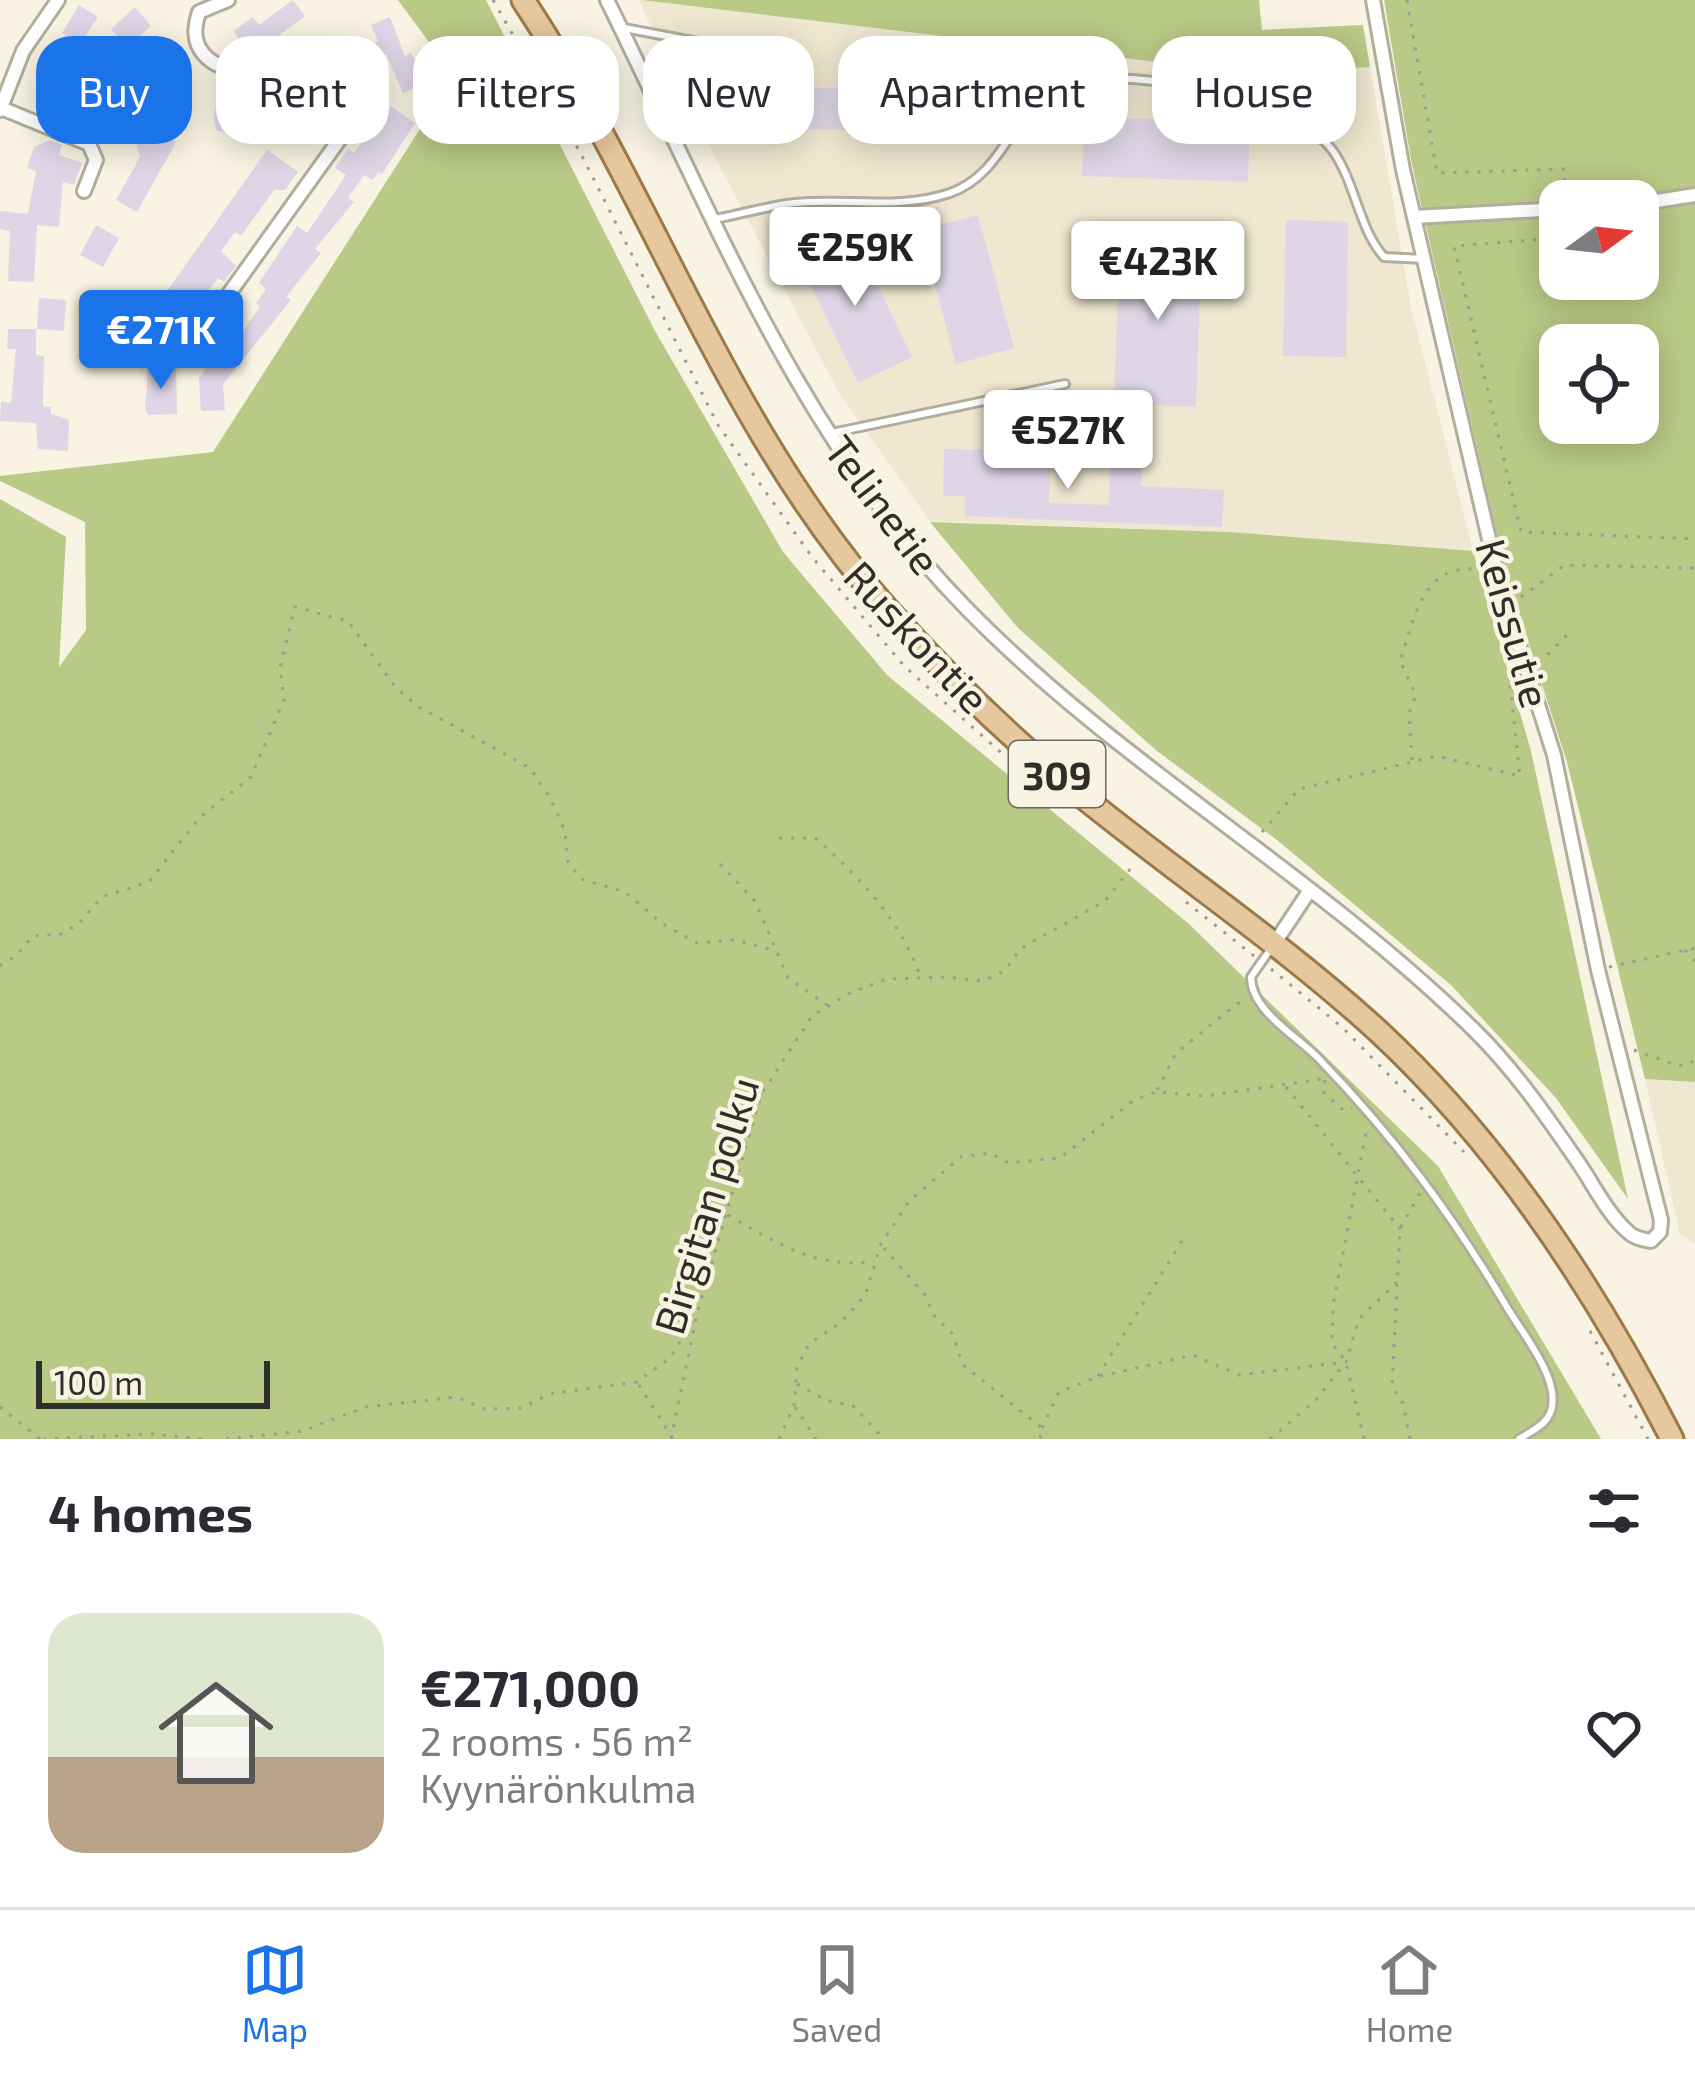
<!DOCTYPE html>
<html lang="en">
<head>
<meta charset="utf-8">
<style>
  body { margin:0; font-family:"Exo 2",sans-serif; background:#f7f7f7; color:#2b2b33; height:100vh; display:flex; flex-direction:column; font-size:45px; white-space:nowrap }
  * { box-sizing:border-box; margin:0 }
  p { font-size:39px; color:#7c7c81 }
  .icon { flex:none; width:66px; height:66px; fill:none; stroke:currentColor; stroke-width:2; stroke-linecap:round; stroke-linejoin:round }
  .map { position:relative; height:1439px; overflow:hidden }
  .drawer { display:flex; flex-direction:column; background:#fff; flex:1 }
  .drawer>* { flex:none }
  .hud { position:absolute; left:36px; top:36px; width:1623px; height:108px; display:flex; gap:24px }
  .needle { width:78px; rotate:75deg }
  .buttons { position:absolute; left:1539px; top:180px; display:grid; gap:24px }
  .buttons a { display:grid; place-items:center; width:120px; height:120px; border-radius:24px; background:#fff; box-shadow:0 6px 30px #0003; font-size:60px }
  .scale { position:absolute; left:36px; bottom:30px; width:234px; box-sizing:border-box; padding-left:12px; border:6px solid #302e28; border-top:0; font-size:33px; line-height:42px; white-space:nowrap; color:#302e28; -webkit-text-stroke:9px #f8f3e2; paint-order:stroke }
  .price { position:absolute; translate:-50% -102px; padding:0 27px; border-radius:12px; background:#fff; color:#222; font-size:39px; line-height:78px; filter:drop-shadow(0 3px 6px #0008) }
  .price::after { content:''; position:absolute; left:50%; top:72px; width:36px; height:27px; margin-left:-18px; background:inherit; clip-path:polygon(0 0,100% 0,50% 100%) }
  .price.selected { background:#1a73e8; color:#fff }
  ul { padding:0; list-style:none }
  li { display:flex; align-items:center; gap:36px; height:300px; padding:0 48px }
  li span { display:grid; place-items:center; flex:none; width:336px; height:240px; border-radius:36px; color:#555 }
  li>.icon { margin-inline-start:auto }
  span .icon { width:144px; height:144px; fill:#fffc; stroke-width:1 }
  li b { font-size:51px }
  h2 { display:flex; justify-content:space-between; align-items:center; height:144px; padding:0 48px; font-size:51px }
  .tag { padding:0 42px; border-radius:36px; background:#fff; box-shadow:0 6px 30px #0003; font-size:42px; line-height:108px }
  .tag.selected { background:#1a73e8; color:#fff }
  .tab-bar { display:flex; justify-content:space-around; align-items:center; height:168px; border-top:3px solid #e1e1e2; background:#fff; font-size:33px; color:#7c7c81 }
  .tab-bar a { display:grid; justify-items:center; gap:6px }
  .tab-bar .selected { color:#1a73e8 }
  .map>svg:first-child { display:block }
</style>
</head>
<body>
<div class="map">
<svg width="1695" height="1439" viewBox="0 0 1695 1439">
  <rect width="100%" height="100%" fill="#f8f3e2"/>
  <path fill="#efe7d0" d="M639 0 1256 74 1370 67 1411 307 1475 558 1228 532 930 521 839 393 675 81Z
    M1645 1079 1695 1082V1244L1680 1234Z"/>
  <path fill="#b9c986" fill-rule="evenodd" d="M398 0H486L655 331 783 552 887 675 1189 924 1438 1166 1601 1439H0V499L66 537 59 667 86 630 85 522 0 481V476L213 452 454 76Z
    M641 0H1259L1262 30 1363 25 1370 67 1256 74Z
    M1384 0H1695V1082L1645 1079 1567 762 1505 570 1412 165ZM1560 201H1638V279H1560ZM1560 345H1638V423H1560Z
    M930 522 1229 532 1473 551 1531 751 1628 1199 1556 1098 1451 985 1277 840 1157 751 1018 628Z"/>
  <path fill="#ded6e6" d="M293 0 305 16 270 42 265 36 247 50 233 31 253 17 259 25Z
    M79 5 98 17 80 44 62 33Z
    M135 7 151 26 127 47 111 29Z
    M390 17 405 56 411 53 426 83 403 93 386 54 371 60 365 47 378 41 371 25Z
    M92 45 113 59 121 56 101 88 75 72Z
    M317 63 316 70H323V81L338 82V106H320L326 128 314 131 315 138 291 145 286 120 299 116 295 68Z
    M719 75 777 76V87L900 89 899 131 763 128V115L718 114Z
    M150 82 172 97 157 131 176 142 137 212 116 200 140 157 137 145 81 119 77 128 49 116 59 91 143 126 147 118 131 108 141 83Z
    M218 85 245 86V100H254V115H244V123H231V132L217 131 214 122Z
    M391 106 415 123 382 174 379 172 372 180 364 175 348 198 354 202 315 249 321 253 286 297 291 300 223 384 225 410 201 411 199 378 219 351 227 356 260 306 256 303 266 289 259 283 297 226 307 233 346 175 335 168 348 149 354 153 372 127 366 123 376 109 384 115Z
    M1084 117 1250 122 1248 182 1082 176Z
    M50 140 62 144 59 155 82 163 74 185 63 182 59 227 37 225 34 282 8 281 10 231 0 229V211L28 214 36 171 27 168 34 147Z
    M267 150 298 172 285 190H274L241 236 235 232 221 251 236 266 224 282 218 278 197 305 174 306 175 342 161 360 145 347 158 322 145 312 156 297 160 301Z
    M978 215 1014 348 956 364 920 230Z
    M1286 220 1348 222 1346 357 1283 356Z
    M96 225 119 238 103 267 80 255Z
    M1172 230 1202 231 1196 407 1114 404 1120 235 1146 236 1145 263 1171 264Z
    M853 234 912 357 858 383 799 261Z
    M39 298 66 300 64 331 37 329Z
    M8 329H36V355L44 356 43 406 51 407V414L69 420 68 451 38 449 36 423 0 421 1 402 11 403 16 349H7Z
    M148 369H176L177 414 149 415 145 409Z
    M944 449 1050 451 1049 503 1109 505 1110 465 1142 467 1141 486 1224 490 1222 527 965 516V496H943Z"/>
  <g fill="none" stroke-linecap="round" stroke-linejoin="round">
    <defs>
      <path id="lane" d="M624 28 789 59
        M715 219C741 214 768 206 795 203 846 198 900 210 950 193 998 176 1008 127 1043 96 1093 52 1296 99 1333 151 1356 184 1358 227 1384 257L1424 259
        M832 433 1065 384
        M1272 947 1251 977C1251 1011 1297 1036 1319 1059 1396 1139 1451 1213 1508 1309 1523 1334 1567 1387 1548 1417 1543 1426 1529 1433 1519 1439"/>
      <path id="street" d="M607 0C711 210 798 436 965 607 1119 765 1315 874 1473 1029 1515 1070 1547 1117 1580 1165 1594 1186 1608 1214 1627 1231 1634 1238 1641 1239 1651 1241L1660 1232 1661 1220 1598 970 1554 755 1499 582 1403 170 1373 0
        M1 108 89 144 96 160 84 191
        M0 110 23 51 58 0
        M1638 204 1695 195
        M1414 217 1560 209
        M185 355 342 136 354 99 344 63 326 51C290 51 227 92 200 49 193 37 195 25 199 12L228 0
        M1274 944 1310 890"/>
      <path id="primary" d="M523 0C655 200 725 426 888 610 946 675 1009 737 1077 792 1176 873 1283 944 1378 1031 1501 1145 1596 1290 1672 1439"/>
    </defs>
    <use href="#lane" stroke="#b2ad9d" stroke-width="12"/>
    <use href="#street" stroke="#b2ad9d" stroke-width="18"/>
    <use href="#primary" stroke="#9b7a4a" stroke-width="27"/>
    <path stroke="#9d9a8e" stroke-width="3" stroke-dasharray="3 9" stroke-linecap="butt" d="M493 0 581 154 718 425 812 557 905 667 1006 757
      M1407 0 1437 173 1564 169 1566 199
      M1560 238 1454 246 1521 532 1695 539
      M1521 597 1565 565 1695 568
      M1539 663 1567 635
      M1412 760 1409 713 1416 695 1400 661C1409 635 1418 589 1444 575 1453 569 1471 569 1482 568
      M1262 832 1299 789 1437 756 1520 776 1507 655
      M779 838H815C860 877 901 921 921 978
      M720 864 755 901 788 978 827 1005
      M1186 902 1254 956
      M1685 950 1695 961
      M0 966 18 954 32 936 61 934 78 924 102 897 149 882 199 818 251 777 284 700 280 667 295 607 348 621 396 688 419 707 530 768 550 798 565 831 568 862 581 879 625 892 663 924 697 943 735 940 776 951
      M1609 967 1695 948
      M1271 969 1342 1027 1464 1152
      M1634 1050 1679 1066 1695 1061
      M1325 1080 1323 1092 1344 1111 1352 1108
      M1286 1087 1400 1229
      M1157 1090 1176 1053 1238 1003H1246
      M728 1215C776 1243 818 1270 874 1261
      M884 1248 925 1295 935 1317 952 1333 963 1365 1042 1428 1040 1439
      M1590 1331 1648 1439
      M1098 1376 1182 1241
      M797 1384 825 1400 853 1406 884 1439
      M639 1385 673 1439
      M0 1407 40 1439
      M795 1407 816 1439
      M1042 1428 1059 1392 1097 1377 1193 1355 1239 1375 1346 1362 1359 1319 1399 1280
      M43 1439 152 1434 203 1439
      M226 1439 302 1431 366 1407 456 1397 485 1409 521 1408 549 1394 637 1382 670 1358 693 1320
      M671 1439 697 1314 761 1095 812 1016 850 993 887 979 948 977 982 981 1005 971 1020 949 1105 901 1135 863
      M779 1439 794 1406 797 1367 809 1344 841 1322 865 1296 881 1244 909 1201 961 1157 990 1153 1008 1163 1060 1158 1134 1100 1156 1092 1206 1096 1322 1079
      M1270 1439 1316 1400 1345 1363
      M1364 1439 1346 1362 1332 1343 1333 1305 1367 1127
      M1410 1439 1403 1403 1392 1387 1400 1229 1420 1193"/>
    <use href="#lane" stroke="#fff" stroke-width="6"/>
    <use href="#street" stroke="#fff" stroke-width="12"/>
    <use href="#primary" stroke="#e6c89e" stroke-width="21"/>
  </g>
  <g text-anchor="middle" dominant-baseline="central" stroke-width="9" stroke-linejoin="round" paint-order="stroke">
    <rect fill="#f8f3e2" stroke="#6c6960" stroke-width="3" x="1009" y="741" width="96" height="66" rx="9"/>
    <g font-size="39" font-weight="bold" fill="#302e28">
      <text x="1057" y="774">309</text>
    </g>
    <g font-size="42" fill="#302e28" stroke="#f8f3e2">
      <text transform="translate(884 504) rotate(53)">Telinetie</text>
      <text transform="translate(1515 623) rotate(74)">Keissutie</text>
      <text transform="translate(918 636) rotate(47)">Ruskontie</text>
      <text transform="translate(705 1205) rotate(-73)">Birgitan polku</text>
    </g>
  </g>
</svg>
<div class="buttons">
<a><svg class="needle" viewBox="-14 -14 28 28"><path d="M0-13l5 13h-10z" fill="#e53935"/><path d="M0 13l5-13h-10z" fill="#7c7c81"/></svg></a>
<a><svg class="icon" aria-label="locate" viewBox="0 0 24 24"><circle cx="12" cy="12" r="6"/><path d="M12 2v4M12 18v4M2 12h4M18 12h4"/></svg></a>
</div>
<div class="scale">100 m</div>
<b class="price" style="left:855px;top:309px">€259K</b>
<b class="price" style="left:1158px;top:323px">€423K</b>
<b class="price selected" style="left:161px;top:392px">€271K</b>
<b class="price" style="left:1068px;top:492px">€527K</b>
<div class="hud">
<a class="tag selected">Buy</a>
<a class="tag">Rent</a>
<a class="tag">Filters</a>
<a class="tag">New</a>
<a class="tag">Apartment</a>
<a class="tag">House</a>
</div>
</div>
<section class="drawer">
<h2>4 homes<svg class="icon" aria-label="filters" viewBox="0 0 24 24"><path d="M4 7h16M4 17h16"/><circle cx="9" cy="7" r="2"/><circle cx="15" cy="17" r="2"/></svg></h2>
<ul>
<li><span style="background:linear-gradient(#dfe7d0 60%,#b9a48a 0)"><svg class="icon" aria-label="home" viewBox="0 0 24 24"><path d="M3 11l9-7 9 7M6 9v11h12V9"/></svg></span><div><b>€271,000</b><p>2 rooms · 56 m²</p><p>Kyynärönkulma</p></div><svg class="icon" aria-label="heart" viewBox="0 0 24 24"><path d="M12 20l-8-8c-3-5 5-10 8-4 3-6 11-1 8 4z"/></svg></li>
</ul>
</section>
<nav class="tab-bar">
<a class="selected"><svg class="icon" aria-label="map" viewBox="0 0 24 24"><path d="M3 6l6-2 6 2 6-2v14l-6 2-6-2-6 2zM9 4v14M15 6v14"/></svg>Map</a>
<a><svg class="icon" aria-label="saved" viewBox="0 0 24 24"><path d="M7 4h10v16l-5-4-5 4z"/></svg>Saved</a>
<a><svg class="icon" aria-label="home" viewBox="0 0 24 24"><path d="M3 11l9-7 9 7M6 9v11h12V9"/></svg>Home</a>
</nav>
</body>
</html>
